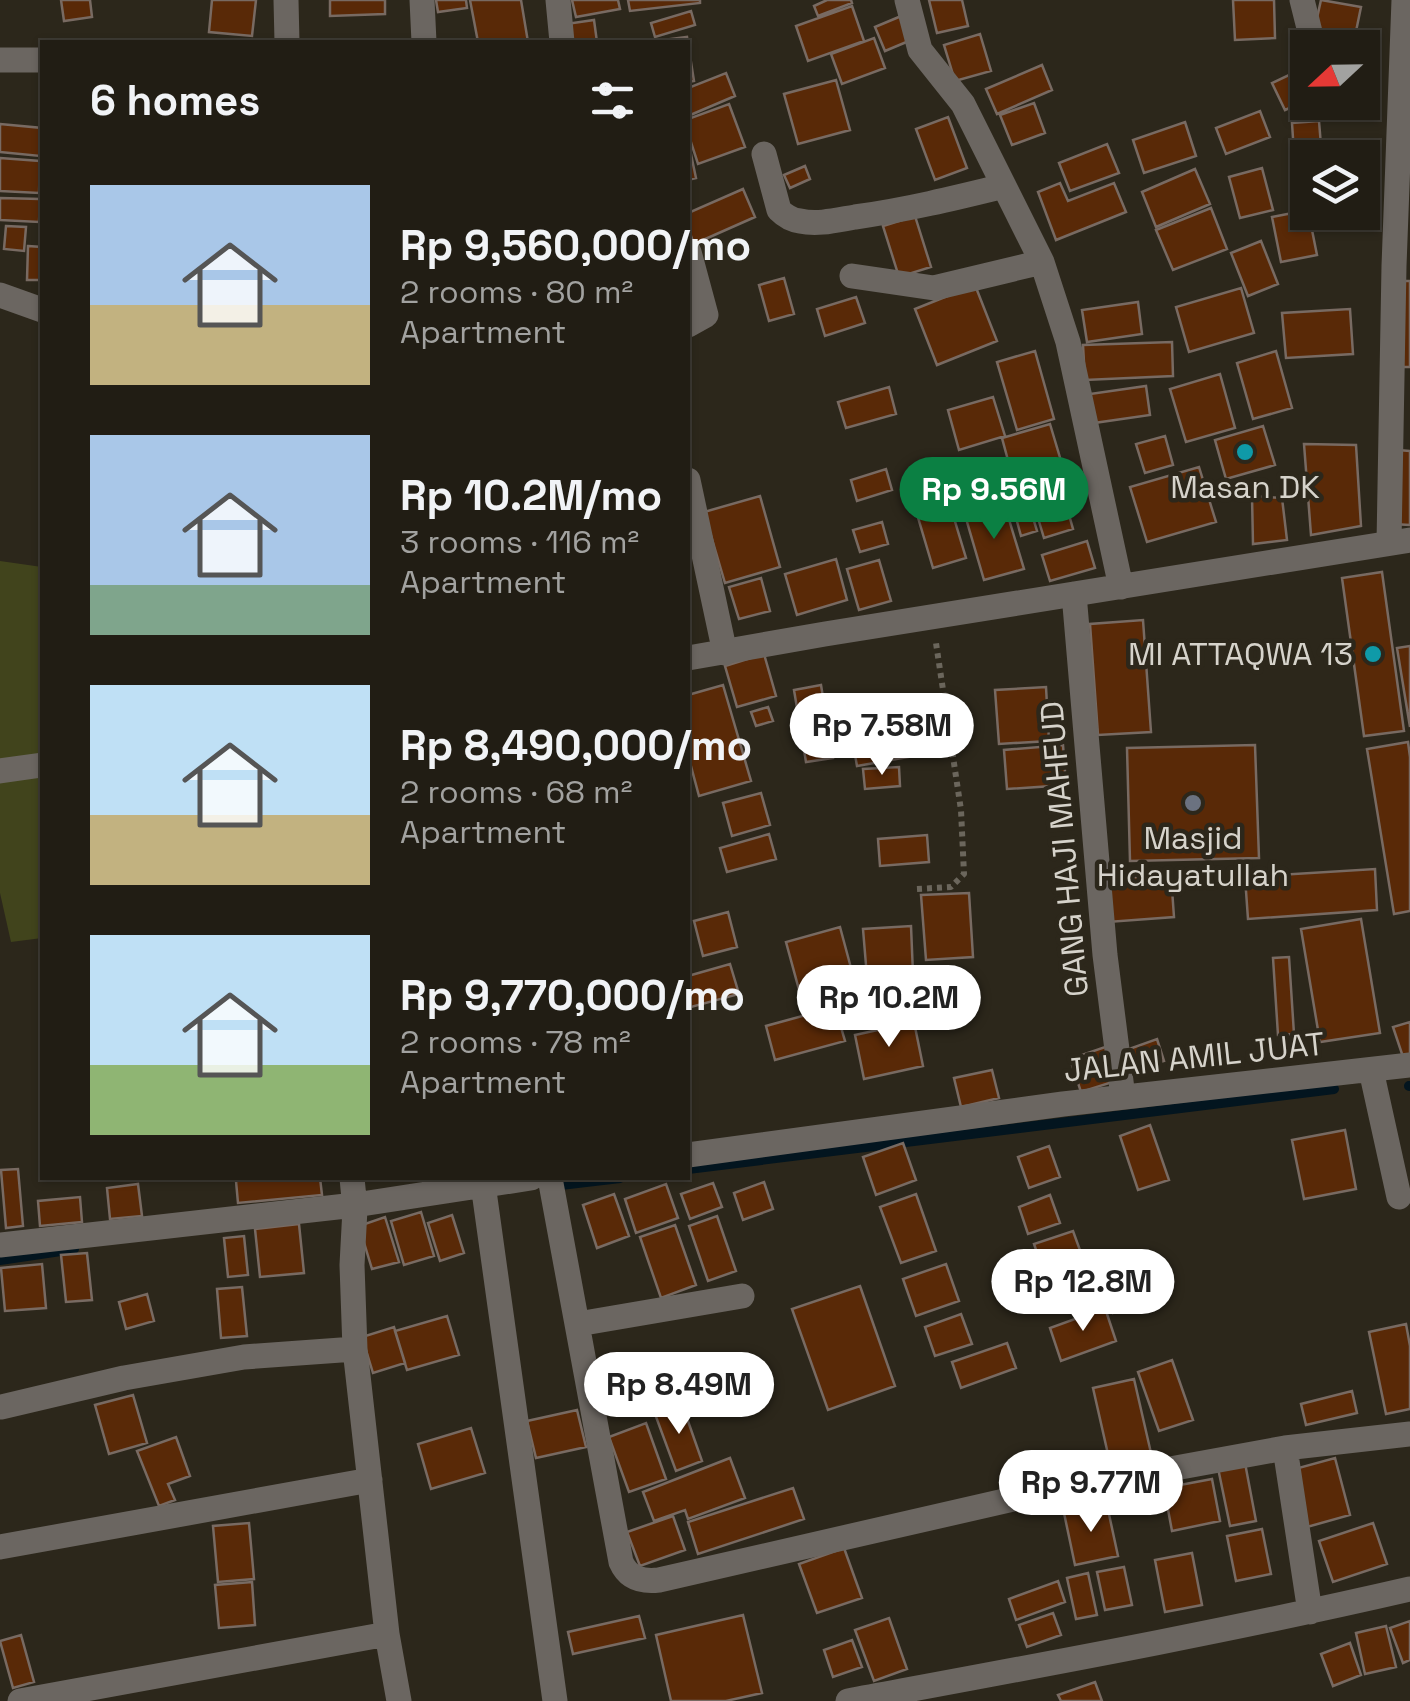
<!DOCTYPE html>
<html lang="en">
<head>
<meta charset="utf-8">
<style>
  body { margin:0; font-family:"Space Grotesk",sans-serif; background:#2d2a22; color:#f1f3f6; height:100vh; display:flex; flex-direction:column; font-size:38px; white-space:nowrap }
  * { box-sizing:border-box; margin:0 }
  p { font-size:32px; color:#a2a2a0 }
  .icon { flex:none; width:55px; height:55px; fill:none; stroke:currentColor; stroke-width:2; stroke-linecap:round; stroke-linejoin:round }
  .map { position:relative; flex:1; overflow:hidden }
  .drawer { position:absolute; left:40px; top:40px; width:650px; height:1140px; display:flex; flex-direction:column; background:#211d14; border-radius:0px; box-shadow:0 2px 8px #0004,0 0 0 2px #3e3b34 }
  .drawer>* { flex:none }
  .needle { width:65px; rotate:248deg }
  .tools { position:absolute; left:1290px; top:30px; display:grid; gap:20px }
  .tools a { display:grid; place-items:center; width:90px; height:90px; border-radius:0px; background:#211d14; box-shadow:0 2px 8px #0004,0 0 0 2px #3e3b34; font-size:50px }
  .price { position:absolute; translate:-50% -85px; padding:0 22px; border-radius:35px; background:#fff; color:#222; font-size:32px; line-height:65px; filter:drop-shadow(0 2px 5px #0008) }
  .price::after { content:''; position:absolute; left:50%; top:60px; width:30px; height:22px; margin-left:-15px; background:inherit; clip-path:polygon(0 0,100% 0,50% 100%) }
  .price.selected { background:#0b8043; color:#fff }
  ul { padding:0; list-style:none }
  li { display:flex; align-items:center; gap:30px; height:250px; padding:0 50px }
  li span { display:grid; place-items:center; flex:none; width:280px; height:200px; border-radius:0px; color:#555 }
  li>.icon { margin-inline-start:auto }
  span .icon { width:120px; height:120px; fill:#fffc; stroke-width:1 }
  li b { font-size:42px }
  h2 { display:flex; justify-content:space-between; align-items:center; height:120px; padding:0 50px; font-size:42px }
  .map>svg:first-child { display:block }
</style>
</head>
<body>
<div class="map">
<svg width="1410" height="1701" viewBox="0 0 1410 1701">
  <rect width="100%" height="100%" fill="#2c271b"/>
  <path fill="#41441c" d="M0 561 42 567V938L11 942 0 893Z"/>
  <g fill="none" stroke-linecap="round" stroke-linejoin="round">
    <path stroke="#03151f" stroke-width="10" d="M1409 1086H1410
      M688 1169 1334 1089
      M552 1186 620 1178
      M0 1260 74 1249"/>
  </g>
  <path fill="#592907" stroke="#786a62" stroke-width="2.5" d="M61 0H90L92 17 64 21Z
    M212 0H256L252 36 209 32Z
    M330 0H385V14L330 16Z
    M436 0H466L467 8 438 12Z
    M470 0H521L528 42H478Z
    M572 0H618L620 9 576 17Z
    M628 0H700V3L630 11Z
    M827 0H851L852 3 818 16 814 6Z
    M929 0H962L968 26 937 33Z
    M1233 0H1274L1275 38 1235 40Z
    M1321 0 1361 7 1353 46 1313 36Z
    M852 6 864 41 808 61 796 26Z
    M691 11 695 25 655 37 651 23Z
    M906 14 916 38 885 51 875 27Z
    M594 20 597 42H568L566 24Z
    M980 34 991 71 955 81 944 45Z
    M687 37 694 81 688 82V42H648Z
    M874 38 885 68 842 84 831 54Z
    M1042 65 1052 90 997 114 986 89Z
    M1308 66V100L1285 110 1272 83Z
    M726 73 735 96 688 116V88Z
    M836 80 850 130 798 144 784 94Z
    M1034 103 1045 133 1012 145 1000 115Z
    M729 104 745 147 698 164 688 133V119Z
    M1260 111 1270 137 1226 154 1216 128Z
    M948 117 967 168 935 180 916 129Z
    M1319 121 1322 158H1308V168L1295 169 1292 123Z
    M1185 122 1196 156 1144 173 1133 140Z
    M0 124 42 128 40 156 0 152Z
    M688 140 696 178 688 180Z
    M1107 144 1119 173 1070 191 1059 163Z
    M0 158 40 161 39 193 0 191Z
    M805 166 810 179 790 188 784 175Z
    M1262 168 1273 210 1240 218 1229 177Z
    M1195 169 1210 204 1156 227 1142 192Z
    M1060 183 1068 201 1114 183 1126 212 1056 240 1038 192Z
    M743 189 755 217 694 244 688 228V213Z
    M0 198 40 199 39 222 0 220Z
    M1211 208 1227 249 1173 270 1156 230Z
    M1308 210 1317 255 1281 262 1272 217Z
    M915 216 931 267 899 277 883 226Z
    M6 226 26 227 24 251 4 249Z
    M1261 241 1278 284 1248 296 1231 253Z
    M28 246 42 247V280H27Z
    M784 278 794 314 769 321 759 285Z
    M1400 281H1410V367H1402Z
    M975 285 997 341 937 365 915 309Z
    M1241 288 1254 333 1189 352 1176 307Z
    M856 297 865 323 825 336 817 309Z
    M1138 302 1142 334 1087 342 1082 310Z
    M1350 309 1353 354 1286 358 1282 313Z
    M1172 342 1173 376 1085 380 1083 345Z
    M1035 351 1054 419 1017 430 997 362Z
    M1276 351 1292 408 1253 419 1237 363Z
    M1220 374 1235 428 1186 442 1170 389Z
    M1146 386 1150 415 1087 424 1083 395Z
    M889 387 896 414 846 428 838 402Z
    M993 397 1005 436 959 450 948 410Z
    M1050 424 1061 461 1012 475 1002 438Z
    M1263 426 1275 465 1226 479 1215 440Z
    M1165 436 1173 465 1145 473 1136 444Z
    M1304 444 1356 445 1361 526 1311 535Z
    M1398 450 1410 451V525L1393 524Z
    M1199 467 1216 522 1147 542 1130 487Z
    M886 469 892 490 857 501 851 480Z
    M1058 476 1073 529 1044 538 1028 485Z
    M1023 485 1037 531 1021 536 1008 489Z
    M947 495 966 558 933 568 914 504Z
    M760 496 780 567 725 583 704 512Z
    M1252 496 1282 498 1287 540 1253 544Z
    M1004 503 1024 569 984 580 965 515Z
    M882 522 888 544 860 552 853 530Z
    M1087 541 1095 568 1050 581 1042 555Z
    M836 559 847 600 797 615 785 574Z
    M879 560 891 601 859 610 847 569Z
    M1382 572 1404 731 1364 736 1342 578Z
    M761 578 770 611 739 619 729 587Z
    M1143 620 1151 732 1098 735 1090 624Z
    M1410 646V727L1397 648Z
    M764 654 776 696 737 707 725 666Z
    M723 685 751 781 699 796 688 755V695Z
    M821 685 833 758 806 762 794 690Z
    M1046 687 1049 741 999 744 995 690Z
    M899 702 908 757 857 766 847 710Z
    M768 707 773 721 756 726 751 712Z
    M1408 742 1410 757V911L1394 914 1367 749Z
    M1063 745 1066 785 1007 789 1004 750Z
    M1255 745 1259 858 1130 861 1127 748Z
    M899 767 900 786 865 789 863 769Z
    M761 793 770 825 732 836 723 803Z
    M769 834 776 859 727 872 720 848Z
    M927 835 929 862 880 866 878 839Z
    M1375 869 1377 910 1248 919 1245 877Z
    M1171 875 1174 917 1108 922 1106 879Z
    M969 893 973 957 926 960 921 895Z
    M728 912 737 947 703 956 694 921Z
    M1361 919 1380 1033 1320 1042 1301 929Z
    M911 926 913 974 867 977 863 929Z
    M840 927 858 994 804 1008 786 942Z
    M1289 957 1294 1034 1278 1035 1273 958Z
    M730 964 739 994 691 1007 688 994V976Z
    M835 1007 845 1041 775 1060 766 1026Z
    M914 1022 923 1066 864 1079 855 1035Z
    M1410 1022V1055L1403 1057 1393 1027Z
    M1157 1039 1164 1061 1136 1070 1129 1049Z
    M1108 1046 1119 1080 1081 1092 1070 1059Z
    M992 1070 999 1098 961 1107 954 1078Z
    M1150 1125 1169 1180 1138 1190 1120 1136Z
    M1345 1130 1356 1189 1304 1199 1292 1140Z
    M903 1143 916 1180 876 1195 863 1157Z
    M1049 1146 1060 1177 1029 1188 1018 1157Z
    M18 1169 23 1226 6 1228 1 1170Z
    M274 1178H320L322 1195 238 1203 236 1181Z
    M764 1182 773 1209 743 1220 734 1193Z
    M713 1183 722 1207 690 1219 681 1194Z
    M138 1184 142 1216 110 1219 107 1188Z
    M666 1184 678 1218 636 1233 625 1199Z
    M614 1194 629 1236 597 1248 583 1205Z
    M916 1194 936 1251 901 1263 880 1207Z
    M1050 1195 1060 1223 1028 1234 1019 1207Z
    M80 1197 82 1222 40 1226 38 1201Z
    M421 1212 434 1256 404 1265 391 1221Z
    M452 1215 464 1253 440 1261 428 1223Z
    M717 1216 736 1271 708 1281 689 1226Z
    M385 1217 399 1262 372 1269 359 1226Z
    M299 1224 304 1273 260 1277 255 1229Z
    M675 1225 696 1285 661 1298 640 1237Z
    M1073 1231 1081 1253 1042 1267 1034 1244Z
    M244 1236 248 1275 228 1277 224 1238Z
    M87 1253 92 1300 66 1302 61 1255Z
    M1148 1253 1164 1296 1113 1313 1098 1270Z
    M42 1264 46 1308 5 1311 1 1268Z
    M946 1264 959 1301 916 1316 903 1279Z
    M860 1286 895 1386 828 1410 792 1309Z
    M242 1287 247 1336 221 1338 217 1289Z
    M147 1294 154 1321 126 1329 119 1302Z
    M1105 1308 1116 1341 1061 1361 1050 1328Z
    M961 1314 972 1344 935 1356 925 1327Z
    M447 1316 459 1355 407 1370 395 1331Z
    M1406 1324 1410 1346V1409L1386 1414 1369 1332Z
    M394 1327 405 1363 373 1373 362 1337Z
    M1007 1343 1016 1368 961 1388 952 1362Z
    M1172 1360 1193 1420 1159 1431 1138 1372Z
    M1134 1379 1151 1453 1110 1463 1093 1388Z
    M1352 1391 1357 1413 1306 1425 1301 1404Z
    M133 1395 147 1443 109 1454 95 1405Z
    M682 1404 702 1461 676 1471 655 1414Z
    M577 1410 586 1447 536 1458 527 1421Z
    M646 1423 666 1479 629 1492 609 1437Z
    M471 1428 485 1473 431 1489 418 1444Z
    M176 1437 190 1476 168 1484 175 1500 159 1506 137 1451Z
    M730 1458 745 1498 688 1519 685 1510 654 1521 643 1492Z
    M1335 1458 1350 1515 1307 1527 1291 1470Z
    M1245 1463 1256 1521 1230 1526 1218 1468Z
    M1212 1479 1220 1521 1172 1531 1164 1488Z
    M793 1488 804 1519 698 1554 688 1522Z
    M1107 1505 1118 1556 1075 1565 1064 1513Z
    M673 1516 685 1550 640 1566 627 1532Z
    M249 1523 254 1579 218 1582 213 1526Z
    M1373 1523 1387 1564 1333 1582 1319 1541Z
    M1262 1529 1271 1574 1236 1581 1227 1536Z
    M844 1548 862 1598 817 1613 799 1564Z
    M1192 1553 1202 1605 1165 1612 1155 1560Z
    M1124 1567 1132 1605 1105 1610 1097 1572Z
    M1088 1573 1097 1615 1076 1619 1067 1578Z
    M1058 1581 1065 1602 1016 1620 1009 1599Z
    M252 1582 255 1625 219 1628 215 1585Z
    M1053 1613 1061 1635 1027 1647 1019 1625Z
    M743 1615 762 1693 726 1701H671L656 1635Z
    M639 1616 645 1638 573 1654 568 1632Z
    M889 1618 907 1669 874 1681 855 1630Z
    M1410 1621V1660L1403 1663 1390 1628Z
    M1386 1626 1396 1667 1365 1674 1356 1633Z
    M21 1635 34 1682 13 1688 0 1641Z
    M852 1640 862 1667 833 1677 824 1650Z
    M1350 1643 1361 1675 1333 1686 1321 1654Z
    M1095 1682 1102 1701H1061L1058 1695Z"/>
  <g fill="none" stroke-linecap="round" stroke-linejoin="round">
    <path stroke="#6b665c" stroke-width="6" stroke-dasharray="5 5" stroke-linecap="butt" d="M917 889 951 887 964 874 961 810 936 643"/>
    <path stroke="#6b6661" stroke-width="25" d="M286 0 287 42
      M422 0 424 42
      M558 0 562 42
      M907 0 920 50 963 104 1042 262 1068 342 1121 587
      M1302 0 1314 48
      M0 60H42
      M764 154 779 210C785 216 791 220 800 221 818 225 837 220 855 217 906 210 955 198 1004 186
      M852 276 934 288 1042 262
      M0 295 42 310
      M688 325 706 315 689 252
      M688 480 725 653
      M1389 543 1394 266 1404 0
      M1074 594 1105 955 1123 1097
      M688 658 825 634 1410 540
      M0 771 42 765
      M1371 1070 1399 1197
      M688 1155 1063 1104 1410 1065
      M352 1178 355 1209 352 1265 355 1349 387 1634 399 1701
      M550 1178 621 1562C628 1578 642 1582 659 1580L1044 1492 1285 1448 1410 1434
      M483 1184 555 1701
      M0 1245 355 1205 531 1178
      M578 1324 742 1296
      M1 1407 124 1378 244 1357 355 1349
      M1285 1448 1310 1612
      M0 1547 370 1480
      M20 1701 387 1634
      M848 1701C1036 1666 1224 1632 1410 1589"/>
  </g>
  <g fill="#0f9aa8" stroke="#2c271b" stroke-width="4">
    <circle cx="1245" cy="452" r="10"/>
    <circle cx="1373" cy="654" r="10"/>
  </g>
  <circle fill="#6b7280" stroke="#2c271b" stroke-width="4" cx="1193" cy="803" r="10"/>
  <g text-anchor="middle" dominant-baseline="central" stroke-width="9" stroke-linejoin="round" paint-order="stroke">
    <g font-size="32" fill="#d6d3cb" stroke="#2c271b">
      <text x="1245" y="487">Masan DK</text>
      <text x="1353" y="654" text-anchor="end">MI ATTAQWA 13</text>
      <text x="1193" y="838">Masjid<tspan x="1193" dy="37">Hidayatullah</tspan></text>
    </g>
    <g font-size="32" fill="#d6d3cb" stroke="#2c271b">
      <text transform="translate(1064 849) rotate(-95)">GANG HAJI MAHFUD</text>
      <text transform="translate(1194 1057) rotate(-6)">JALAN AMIL JUAT</text>
    </g>
  </g>
</svg>
<div class="tools">
<a><svg class="needle" viewBox="-14 -14 28 28"><path d="M0-13l5 13h-10z" fill="#e53935"/><path d="M0 13l5-13h-10z" fill="#a2a2a0"/></svg></a>
<a><svg class="icon" aria-label="layers" viewBox="0 0 24 24"><path d="M12 4l9 5-9 5-9-5zM3 14l9 5 9-5"/></svg></a>
</div>
<b class="price selected" style="left:994px;top:542px">Rp 9.56M</b>
<b class="price" style="left:882px;top:778px">Rp 7.58M</b>
<b class="price" style="left:889px;top:1050px">Rp 10.2M</b>
<b class="price" style="left:1083px;top:1334px">Rp 12.8M</b>
<b class="price" style="left:679px;top:1437px">Rp 8.49M</b>
<b class="price" style="left:1091px;top:1535px">Rp 9.77M</b>
<section class="drawer">
<h2>6 homes<svg class="icon" aria-label="filters" viewBox="0 0 24 24"><path d="M4 7h16M4 17h16"/><circle cx="9" cy="7" r="2"/><circle cx="15" cy="17" r="2"/></svg></h2>
<ul>
<li><span style="background:linear-gradient(#a9c7e8 60%,#c2b280 0)"><svg class="icon" aria-label="home" viewBox="0 0 24 24"><path d="M3 11l9-7 9 7M6 9v11h12V9"/></svg></span><div><b>Rp 9,560,000/mo</b><p>2 rooms · 80 m²</p><p>Apartment</p></div></li>
<li><span style="background:linear-gradient(#a9c7e8 75%,#7fa58c 0)"><svg class="icon" aria-label="home" viewBox="0 0 24 24"><path d="M3 11l9-7 9 7M6 9v11h12V9"/></svg></span><div><b>Rp 10.2M/mo</b><p>3 rooms · 116 m²</p><p>Apartment</p></div></li>
<li><span style="background:linear-gradient(#bfe0f5 65%,#c2b280 0)"><svg class="icon" aria-label="home" viewBox="0 0 24 24"><path d="M3 11l9-7 9 7M6 9v11h12V9"/></svg></span><div><b>Rp 8,490,000/mo</b><p>2 rooms · 68 m²</p><p>Apartment</p></div></li>
<li><span style="background:linear-gradient(#bfe0f5 65%,#8fb573 0)"><svg class="icon" aria-label="home" viewBox="0 0 24 24"><path d="M3 11l9-7 9 7M6 9v11h12V9"/></svg></span><div><b>Rp 9,770,000/mo</b><p>2 rooms · 78 m²</p><p>Apartment</p></div></li>
</ul>
</section>
</div>
</body>
</html>
